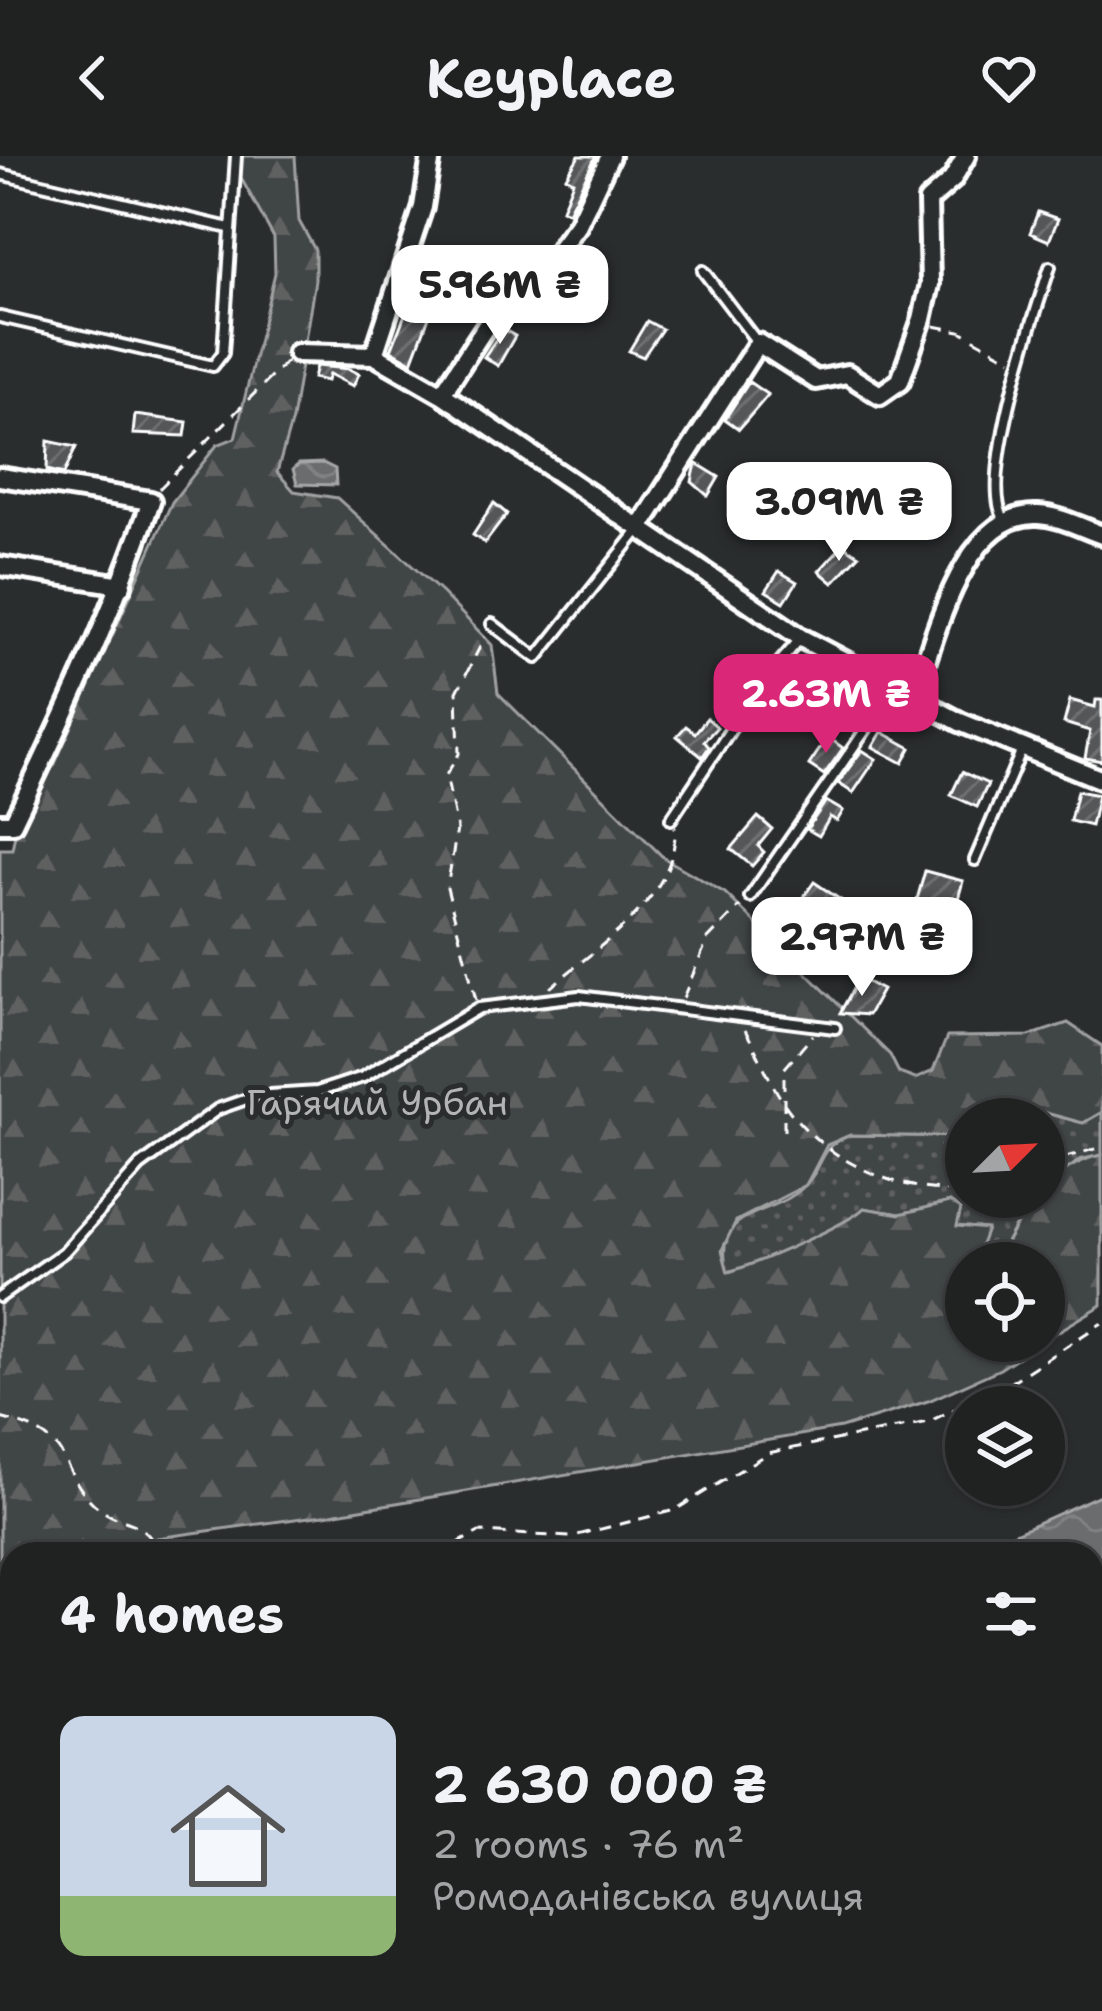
<!DOCTYPE html>
<html lang="en">
<head>
<meta charset="utf-8">
<style>
  body { margin:0; font-family:"Shantell Sans",sans-serif; background:#282a2a; color:#f1f3f6; height:100vh; display:flex; flex-direction:column; font-size:45px; white-space:nowrap }
  * { box-sizing:border-box; margin:0 }
  p { font-size:39px; color:#a2a4a5 }
  .icon { flex:none; width:66px; height:66px; fill:none; stroke:currentColor; stroke-width:2; stroke-linecap:round; stroke-linejoin:round }
  .map { position:relative; flex:1; overflow:hidden }
  .details { position:absolute; left:0px; top:1386px; width:1104px; height:471px; display:flex; flex-direction:column; background:#202222; border-radius:36px 36px 0 0; box-shadow:0 3px 9px #0004,0 0 0 3px #3d3f40 }
  .details>* { flex:none }
  .needle { width:78px; rotate:66deg }
  .controls { position:absolute; left:945px; top:942px; display:grid; gap:24px }
  .controls a { display:grid; place-items:center; width:120px; height:120px; border-radius:50%; background:#202222; box-shadow:0 3px 9px #0004,0 0 0 3px #3d3f40; font-size:60px }
  .price { position:absolute; translate:-50% -102px; padding:0 27px; border-radius:24px; background:#fff; color:#222; font-size:39px; line-height:78px; filter:drop-shadow(0 3px 6px #0008) }
  .price::after { content:''; position:absolute; left:50%; top:72px; width:36px; height:27px; margin-left:-18px; background:inherit; clip-path:polygon(0 0,100% 0,50% 100%) }
  .price.active { background:#db2777; color:#fff }
  ul { padding:0; list-style:none }
  li { display:flex; align-items:center; gap:36px; height:300px; padding:0 60px }
  li+li { border-top:3px solid #3d3f40 }
  li span { display:grid; place-items:center; flex:none; width:336px; height:240px; border-radius:24px; color:#555 }
  li>.icon { margin-inline-start:auto }
  span .icon { width:144px; height:144px; fill:#fffc; stroke-width:1 }
  li b { font-size:51px }
  h2 { display:flex; justify-content:space-between; align-items:center; height:144px; padding:0 60px; font-size:51px }
  header { display:flex; justify-content:space-between; align-items:center; height:156px; padding:0 60px; background:#202222; font-size:54px; font-weight:700 }
  .map>svg:first-child { display:block }
</style>
</head>
<body>
<header><svg class="icon" aria-label="back" viewBox="0 0 24 24"><path d="M15 5l-7 7 7 7"/></svg>Keyplace<svg class="icon" aria-label="heart" viewBox="0 0 24 24"><path d="M12 20l-8-8c-3-5 5-10 8-4 3-6 11-1 8 4z"/></svg></header>
<div class="map">
<svg width="1102" height="1855" viewBox="0 0 1102 1855">
  <defs>
    <pattern id="grass-dots" width="8" height="8" patternUnits="userSpaceOnUse" patternTransform="scale(3)"><rect width="8" height="8" fill="#414445"/><path d="M2 2h.1M6 6h.1" fill="none" stroke="#5e6061" stroke-width="1.8" stroke-linecap="round"/></pattern>
    <pattern id="forest-firs" width="22" height="20" patternUnits="userSpaceOnUse" patternTransform="scale(3)"><rect width="22" height="20" fill="#414445"/><path d="M5 1l3.5 6h-7zM16 11l3.5 6h-7z" fill="#5e6061"/></pattern>
    <pattern id="water-waves" width="16" height="10" patternUnits="userSpaceOnUse" patternTransform="scale(3)"><rect width="16" height="10" fill="#6a6c6d"/><path d="M0 5q4-4 8 0t8 0" fill="none" stroke="#808283"/></pattern>
    <pattern id="building-hatch" width="6" height="6" patternUnits="userSpaceOnUse" patternTransform="scale(3)"><rect width="6" height="6" fill="#555758"/><path d="M-1 1l2-2M0 6l6-6M5 7l2-2" fill="none" stroke="#6e7071"/></pattern>
  </defs>
  <rect width="100%" height="100%" fill="#2a2d2e"/>
  <filter id="ink" filterUnits="userSpaceOnUse"><feTurbulence type="fractalNoise" baseFrequency=".00833" numOctaves="2"/><feDisplacementMap in="SourceGraphic" scale="24" xChannelSelector="R" yChannelSelector="G"/><feConvolveMatrix kernelMatrix="1 2 1 2 8 2 1 2 1" color-interpolation-filters="sRGB"/></filter>
  <g filter="url(#ink)">
    <path fill="url(#grass-dots)" stroke="#a0a2a2" stroke-width="3" d="M1042 956 1083 967 1102 956V999L1079 1004 1044 1035V963H1035Z
      M850 979 966 981V1041H1038L1018 1064 995 1107H974L986 1073 956 1070 950 1046 900 1058 864 1052C849 1068 752 1110 727 1116 711 1047 776 1064 807 1027 827 1004 817 993 850 979Z"/>
    <path fill="url(#forest-firs)" stroke="#a0a2a2" stroke-width="3" d="M238 0H295L299 65 315 94V124L292 264 277 316 294 335 337 342 442 437 492 489 498 537 664 702 725 737 890 899 899 917 915 923 933 915 947 881 1029 880 1068 867 1102 890V956L1083 967 1042 956 1035 963H966V981L850 979 827 989 806 1029 736 1065 722 1094 728 1116C752 1110 849 1068 864 1052L900 1058 950 1046 961 1053 957 1070 987 1073 974 1107H966V1185H1043L1000 1213 928 1245 841 1272 331 1358 157 1382 113 1398H12V1468L0 1487V693H12L22 643 54 610 172 346 217 289 235 282 275 117 274 82 236 13Z
      M1102 999V1149L1044 1184V1107H995C1019 1061 1049 1009 1102 999Z
      M1102 1553V1855H0V1754L12 1751V1845H1092V1558Z"/>
    <path fill="url(#water-waves)" stroke="#a6a7a7" stroke-width="3" d="M323 307 335 313 336 329 297 328 293 313 299 308Z
      M1102 1338V1553L1092 1558V1398H968Z
      M0 1527H12V1751L0 1754Z"/>
    <path fill="url(#building-hatch)" stroke="#fff" stroke-width="3" d="M579 0H596L568 56 562 53 573 25 566 21Z
      M1038 56 1058 63 1049 85 1030 77Z
      M409 148 430 158 412 206 391 194Z
      M647 165 662 173 643 201 629 195Z
      M503 173 515 180 498 210 484 201Z
      M316 210 349 213 359 218 353 230 329 218 327 225 313 222Z
      M749 226 768 239 739 273 725 263Z
      M135 259 187 266 185 280 133 278Z
      M48 285 76 291 64 318 47 314Z
      M696 307 719 321 708 340 692 326Z
      M494 347 507 358 485 387 473 379Z
      M843 389 859 399 833 427 819 415Z
      M779 415 797 426 784 446 766 435Z
      M1070 544 1095 551 1096 544H1102V605L1085 602 1090 575 1064 567Z
      M707 562 717 571 704 585 709 591 702 601 677 580 686 570 695 577Z
      M882 576 911 592 903 607 873 591Z
      M828 581 843 592 824 619 809 609Z
      M862 594 876 603 853 637 838 627Z
      M962 616 988 628 977 651 951 639Z
      M1077 635 1098 639 1091 670 1070 665Z
      M826 645 843 655 837 665 830 661 819 680 807 673Z
      M758 661 772 673 758 690 764 696 752 710 731 693Z
      M925 715 963 725 943 797 905 786Z
      M814 726 845 747 822 780 792 758Z
      M859 822 882 834 868 859 840 857Z"/>
    <g fill="none" stroke-linecap="round" stroke-linejoin="round">
      <defs>
        <path id="service" d="M0 18 229 72
          M703 115 757 186
          M0 161 213 210 223 197 236 0
          M1005 364C977 327 1035 157 1050 111
          M492 468 537 502 638 375
          M671 663 761 528 800 483
          M975 704 1023 591
          M750 741 893 534
          M0 1141 64 1096 140 1010 218 953 255 940 317 936 363 921 479 852 579 840 835 872"/>
        <path id="minor" d="M297 197 374 199 442 238 801 482 960 566 1102 624
          M374 199 423 51 431 0
          M442 238 503 144 549 107 578 68 610 0
          M0 321 151 345C113 456 64 561 13 667H0
          M639 373 758 187 816 224 847 218 880 239 900 225 922 163 930 128 928 45 952 24 966 0
          M0 410 122 429
          M913 543C934 487 962 355 1038 359 1060 360 1082 372 1102 379"/>
      </defs>
      <use href="#service" stroke="#fff" stroke-width="16"/>
      <use href="#minor" stroke="#fff" stroke-width="26"/>
      <path stroke="#fff" stroke-width="3" stroke-dasharray="12 9" stroke-linecap="butt" d="M934 170 960 175 1011 203
        M159 333 287 205
        M550 832C598 789 678 743 675 671
        M683 842 708 783 740 750
        M476 844 447 732 457 673 446 619 459 598 457 536 485 481
        M745 874C760 900 772 933 791 957 832 1008 901 1038 966 1034
        M784 975V913L813 879
        M1044 1007 1102 991
        M0 1262C79 1282 53 1308 94 1348 120 1373 143 1357 159 1398
        M437 1398 479 1376 570 1381 675 1354 768 1297 928 1266 1011 1226 1102 1167
        M1092 1584 1102 1579
        M0 1811 12 1808"/>
      <use href="#service" stroke="#2a2d2e" stroke-width="8"/>
      <use href="#minor" stroke="#2a2d2e" stroke-width="16"/>
    </g>
  </g>
  <g text-anchor="middle" dominant-baseline="central" stroke-width="10" stroke-linejoin="round" paint-order="stroke">
    <g font-size="36" fill="#b3b4b5" stroke="#2a2d2e">
      <text x="377" y="946">Гарячий Урбан</text>
    </g>
  </g>
</svg>
<div class="controls">
<a><svg class="needle" viewBox="-14 -14 28 28"><path d="M0-13l5 13h-10z" fill="#e53935"/><path d="M0 13l5-13h-10z" fill="#a2a4a5"/></svg></a>
<a><svg class="icon" aria-label="locate" viewBox="0 0 24 24"><circle cx="12" cy="12" r="6"/><path d="M12 2v4M12 18v4M2 12h4M18 12h4"/></svg></a>
<a><svg class="icon" aria-label="layers" viewBox="0 0 24 24"><path d="M12 4l9 5-9 5-9-5zM3 14l9 5 9-5"/></svg></a>
</div>
<b class="price" style="left:500px;top:191px">5.96M ₴</b>
<b class="price" style="left:839px;top:408px">3.09M ₴</b>
<b class="price active" style="left:826px;top:600px">2.63M ₴</b>
<b class="price" style="left:862px;top:843px">2.97M ₴</b>
<section class="details">
<h2>4 homes<svg class="icon" aria-label="filters" viewBox="0 0 24 24"><path d="M4 7h16M4 17h16"/><circle cx="9" cy="7" r="2"/><circle cx="15" cy="17" r="2"/></svg></h2>
<ul>
<li><span style="background:linear-gradient(#c9d6e8 75%,#8fb573 0)"><svg class="icon" aria-label="home" viewBox="0 0 24 24"><path d="M3 11l9-7 9 7M6 9v11h12V9"/></svg></span><div><b>2 630 000 ₴</b><p>2 rooms · 76 m²</p><p>Ромоданівська вулиця</p></div></li>
</ul>
</section>
</div>
</body>
</html>
